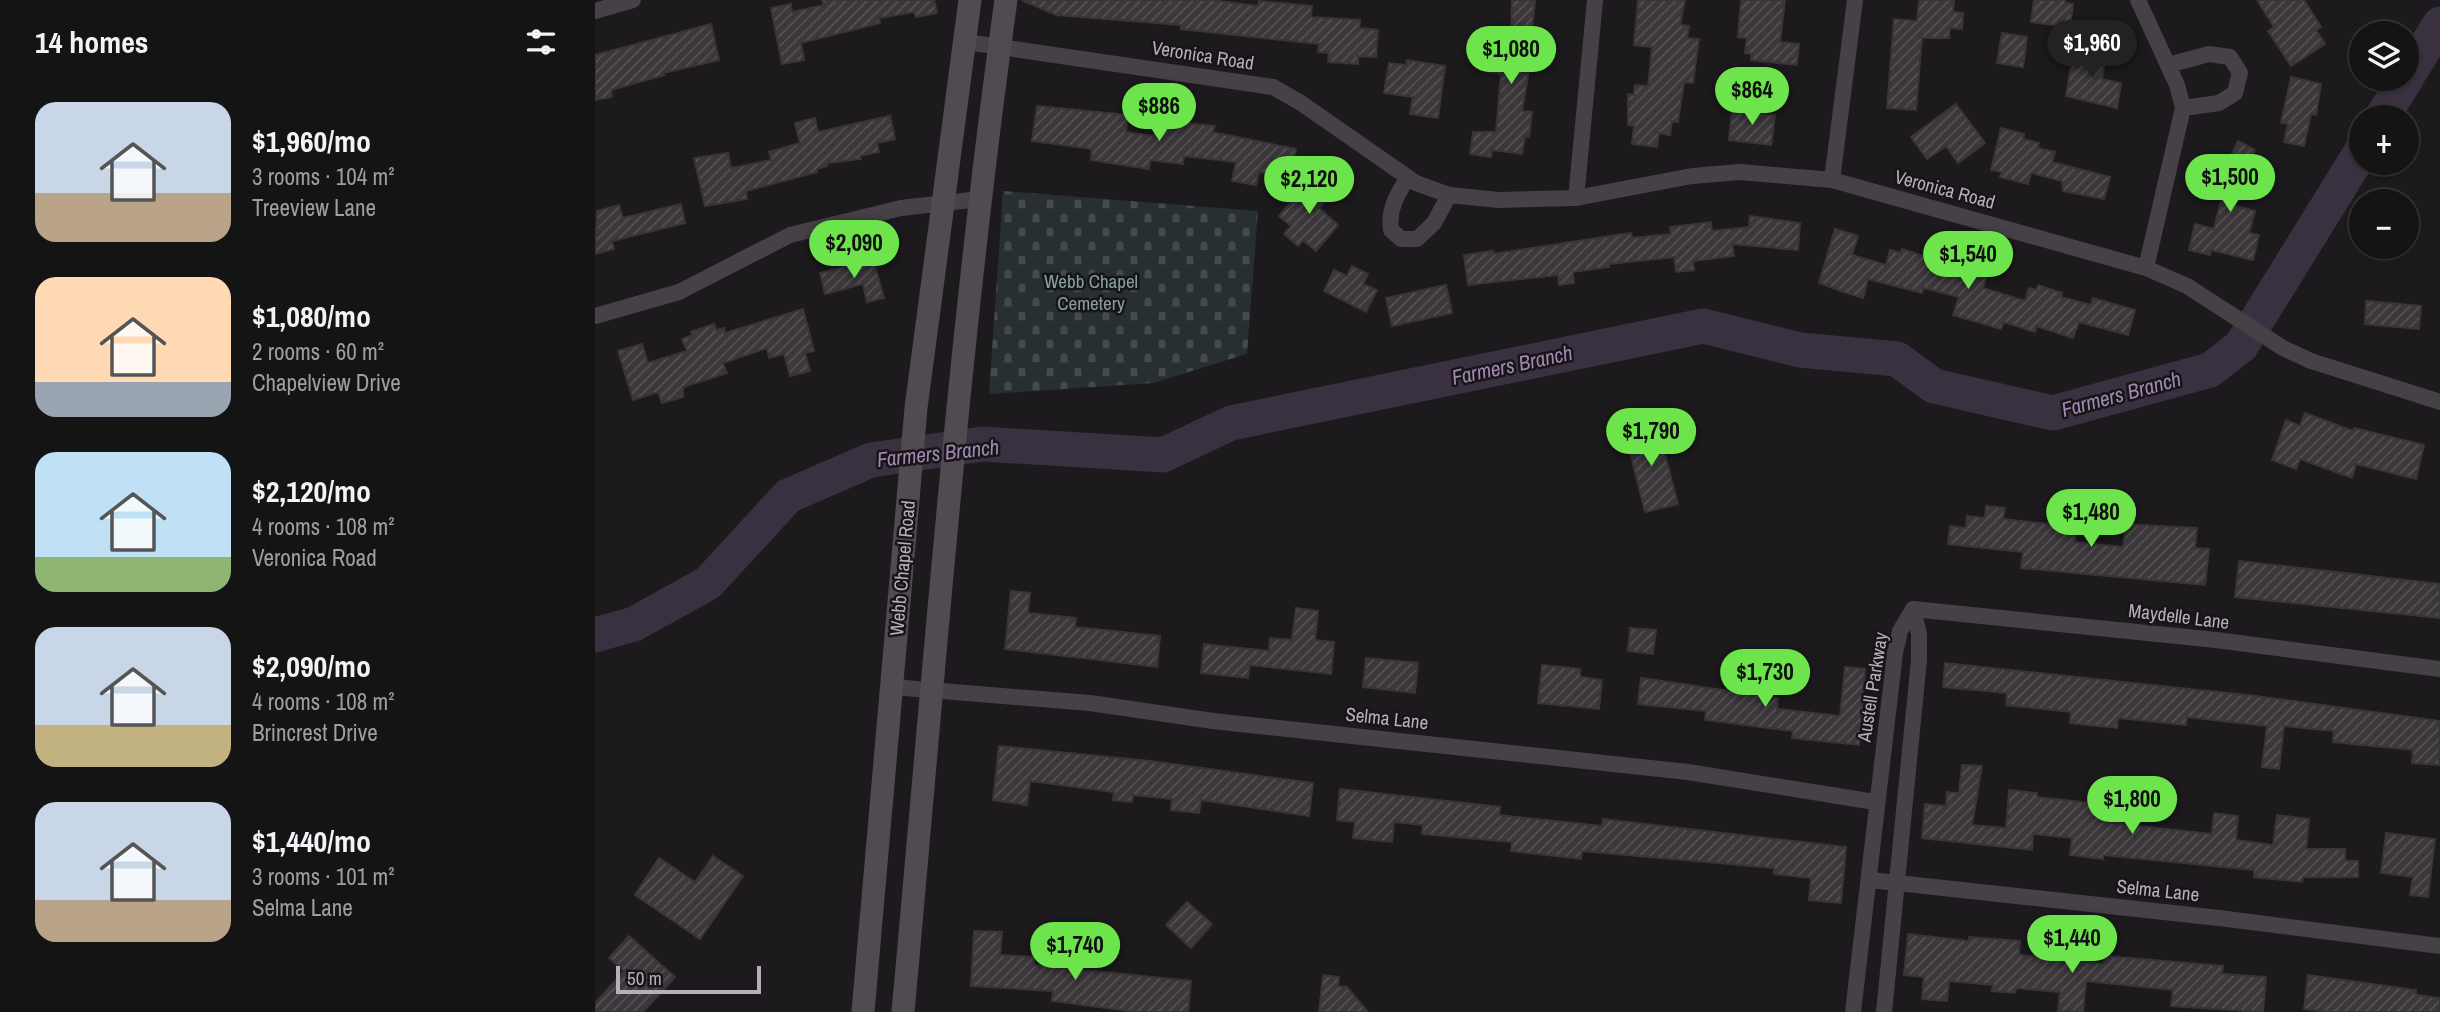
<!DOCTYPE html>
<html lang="en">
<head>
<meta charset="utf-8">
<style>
  body { margin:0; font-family:"Archivo Narrow",sans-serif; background:#1e1d1e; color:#f1f3f6; height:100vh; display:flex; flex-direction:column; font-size:26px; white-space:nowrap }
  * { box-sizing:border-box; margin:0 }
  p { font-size:23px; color:#9d9ea0 }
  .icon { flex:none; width:38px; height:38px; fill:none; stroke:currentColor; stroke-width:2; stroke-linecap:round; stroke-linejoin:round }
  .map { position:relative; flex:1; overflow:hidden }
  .details { display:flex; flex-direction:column; background:#151415; width:595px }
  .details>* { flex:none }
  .buttons { position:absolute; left:1754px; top:21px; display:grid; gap:14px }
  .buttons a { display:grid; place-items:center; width:70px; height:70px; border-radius:50%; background:#151415; box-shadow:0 2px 5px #0004,0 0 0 2px #343334; font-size:35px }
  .scale { position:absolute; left:21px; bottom:18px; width:145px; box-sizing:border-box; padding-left:7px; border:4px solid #b8aebb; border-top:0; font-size:19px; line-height:24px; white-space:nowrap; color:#b8aebb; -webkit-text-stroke:5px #171517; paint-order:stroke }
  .price { position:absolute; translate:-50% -60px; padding:0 16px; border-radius:24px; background:#6de44b; color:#111; font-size:23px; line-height:46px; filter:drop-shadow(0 2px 4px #0008) }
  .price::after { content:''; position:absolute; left:50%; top:42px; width:21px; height:16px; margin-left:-10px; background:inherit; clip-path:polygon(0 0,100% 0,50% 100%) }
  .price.current { background:#222; color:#fff }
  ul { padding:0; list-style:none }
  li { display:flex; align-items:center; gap:21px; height:175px; padding:0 35px }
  li span { display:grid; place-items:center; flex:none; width:196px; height:140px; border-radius:21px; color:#555 }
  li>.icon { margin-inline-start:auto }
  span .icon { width:84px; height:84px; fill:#fffc; stroke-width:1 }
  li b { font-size:30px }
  h2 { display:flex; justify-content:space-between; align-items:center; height:84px; padding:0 35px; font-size:30px }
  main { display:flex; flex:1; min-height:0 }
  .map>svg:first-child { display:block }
</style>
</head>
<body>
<main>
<section class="details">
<h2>14 homes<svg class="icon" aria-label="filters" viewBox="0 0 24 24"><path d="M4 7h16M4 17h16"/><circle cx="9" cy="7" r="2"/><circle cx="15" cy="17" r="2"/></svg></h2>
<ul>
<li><span style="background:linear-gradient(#c9d6e8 65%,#b9a48a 0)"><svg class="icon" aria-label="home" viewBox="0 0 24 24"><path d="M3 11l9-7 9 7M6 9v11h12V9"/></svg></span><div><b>$1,960/mo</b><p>3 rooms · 104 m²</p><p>Treeview Lane</p></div></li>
<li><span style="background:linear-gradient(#ffd9b3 75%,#9aa5b1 0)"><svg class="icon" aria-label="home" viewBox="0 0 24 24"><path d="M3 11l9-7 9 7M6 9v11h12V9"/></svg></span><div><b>$1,080/mo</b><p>2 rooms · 60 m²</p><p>Chapelview Drive</p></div></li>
<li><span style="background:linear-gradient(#bfe0f5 75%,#8fb573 0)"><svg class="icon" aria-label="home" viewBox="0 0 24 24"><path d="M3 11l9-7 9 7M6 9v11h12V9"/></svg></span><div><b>$2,120/mo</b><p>4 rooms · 108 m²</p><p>Veronica Road</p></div></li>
<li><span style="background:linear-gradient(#c9d6e8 70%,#c2b280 0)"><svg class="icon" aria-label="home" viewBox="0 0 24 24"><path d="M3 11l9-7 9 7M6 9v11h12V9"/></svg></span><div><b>$2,090/mo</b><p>4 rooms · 108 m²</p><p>Brincrest Drive</p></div></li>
<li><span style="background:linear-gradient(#c9d6e8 70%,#b9a48a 0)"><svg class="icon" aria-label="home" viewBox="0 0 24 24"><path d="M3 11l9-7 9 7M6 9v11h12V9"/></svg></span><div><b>$1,440/mo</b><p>3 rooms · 101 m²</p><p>Selma Lane</p></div></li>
</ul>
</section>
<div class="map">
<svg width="1845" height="1012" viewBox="0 0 1845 1012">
  <defs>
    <pattern id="cemetery-stones" width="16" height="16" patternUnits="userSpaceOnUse" patternTransform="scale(1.75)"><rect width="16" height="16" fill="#282f31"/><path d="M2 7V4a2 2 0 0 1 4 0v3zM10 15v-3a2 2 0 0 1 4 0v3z" fill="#454b4d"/></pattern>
    <pattern id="building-hatch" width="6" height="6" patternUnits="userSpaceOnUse" patternTransform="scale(1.75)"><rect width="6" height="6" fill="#3b373b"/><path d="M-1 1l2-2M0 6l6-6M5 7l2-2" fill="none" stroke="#555155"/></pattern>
  </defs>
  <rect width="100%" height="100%" fill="#1c1a1c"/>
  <path fill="url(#cemetery-stones)" d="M408 191 663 211 652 354 558 383 394 394Z"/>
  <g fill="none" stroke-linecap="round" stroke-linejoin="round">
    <path stroke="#39313f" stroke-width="35" d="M1811 78 1845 24
      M1787 117 1811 79
      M0 635 39 624 113 583 193 496 276 460 387 444 568 455 636 423 1108 326 1205 350 1302 359 1339 386 1458 413 1615 370 1646 346 1766 152"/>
  </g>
  <path fill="url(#building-hatch)" stroke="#383438" stroke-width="2" d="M227 0H339L342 13 321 17 319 12 284 18 285 23 206 43 209 60 187 64 176 8 196 4 197 12 229 5Z
    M427 0H616L663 6 664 1 717 6 716 17 765 20 764 28 783 30 781 57 763 56V64L733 62 734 53 723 52 724 44 586 29V25L461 15Z
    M917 0H940L936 40 939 41 927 111 937 112 934 137 930 136 927 154 897 150 896 157 875 154 878 132H901L906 74 892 72 895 57H899L903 35 916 37Z
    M1043 0H1090L1085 25 1094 26 1092 38 1104 39 1098 83 1089 82 1083 122 1077 121 1075 135 1064 133 1062 147 1037 144 1039 126 1033 125V94L1039 95 1040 85 1053 86 1057 47 1039 45Z
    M1146 0H1190L1185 42 1204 44 1202 65 1156 60 1157 54 1150 53 1152 38 1143 37Z
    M1324 0H1359L1358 12 1368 13 1367 29 1355 28 1354 38H1327L1321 110 1292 108 1299 19 1322 21Z
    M1439 0H1470V3L1478 4 1475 27 1436 22Z
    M1662 0H1709L1726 27 1721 30 1730 44 1696 66 1673 31 1679 27Z
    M116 24 124 60 68 73 69 75 16 90 17 97 0 100V55Z
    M1407 33 1432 37 1428 67 1402 63Z
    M1479 49 1511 54 1507 79 1526 83 1522 108 1471 96Z
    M812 60 850 66 843 118 815 114 818 97 789 93 794 63 811 65Z
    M1696 77 1726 84 1721 115 1716 114 1709 146 1689 142 1693 124 1686 123Z
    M1361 104 1390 143 1363 163 1351 146 1332 159 1316 137Z
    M442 106 533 115 531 132 558 136 565 120 620 126 617 132 701 149 695 178 664 172 661 185 637 181 641 162 589 156 588 164 555 160 554 169 496 160 497 149 437 141Z
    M1137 110 1180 115 1176 145 1134 140Z
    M295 116 300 139 282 143 284 152 265 156 266 159 232 163V166L222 169V172L151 191 152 199 110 206 99 158 133 153 136 168 176 160 174 152 205 143 200 123 220 118 223 132Z
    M1406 128 1429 134 1428 139 1444 143 1443 148 1460 152 1457 162 1515 177 1509 199 1468 191 1467 181 1436 173 1433 184 1405 177 1407 172 1396 170Z
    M1643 141 1660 150 1638 205 1660 211 1654 233 1664 235 1658 260 1616 250 1615 255 1594 250 1600 224 1619 229 1630 183 1624 181Z
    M717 177 736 193 724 208 743 225 721 251 708 240 703 246 689 234 696 226 684 216Z
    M86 204 90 223 17 241 19 249 0 254 2 211 24 205 28 218Z
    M1155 216 1205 223 1203 250 1137 244 1139 256 1098 261 1099 270 1081 272 1079 257 1014 264V267L978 272 979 283 964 285 963 275 873 285 869 255 898 251V254L1036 233 1037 238 1076 234 1075 227 1116 222 1117 231 1154 227Z
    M1240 229 1263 236 1257 255 1291 265 1295 250 1306 253 1307 249 1363 267 1365 263 1393 271 1388 288 1430 301 1434 288 1442 290 1443 285 1467 293 1466 297 1496 305 1498 298 1540 310 1533 335 1484 322 1478 338 1441 326 1440 332 1409 322 1406 329 1358 315 1364 297 1328 288 1327 293 1273 279 1268 298 1249 292 1224 283Z
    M278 259 289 298 272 302 268 284 230 294 225 273Z
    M757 266 773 274 768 284 782 290 771 312 729 291 739 270 752 276Z
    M851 285 857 313 797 326 791 298Z
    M1771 301 1826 306 1824 329 1770 324Z
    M208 309 219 351 210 353 215 371 195 376 189 354 174 358 172 348 128 363 132 373 88 387V397L67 403 63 392 38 400 23 351 47 344 53 363 92 351 87 339 98 335 96 332 119 324 121 330 129 328 130 333Z
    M1710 413 1758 431 1759 428 1829 445 1821 479 1761 464 1757 478 1705 459 1701 469 1677 460 1691 420 1705 426Z
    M1062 424 1083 504 1050 512 1030 432Z
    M1391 506 1410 508 1408 519 1481 527 1480 542 1528 547 1531 524 1602 528 1600 548 1614 549 1610 585 1426 568 1428 552 1353 544 1355 526 1371 528 1372 516 1390 518Z
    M1644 561 1845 584V618L1640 597Z
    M416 591 435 593 433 613 481 618 480 627 565 636 562 667 410 649Z
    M701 608 723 611 720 640 739 642 736 674 655 665 653 678 606 673 609 644 674 651 675 638 697 640Z
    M1035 628 1061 630 1058 654 1033 651Z
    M771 658 823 663 820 693 768 687Z
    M1350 663 1661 696 1845 721 1844 765 1817 763 1818 750 1738 742 1739 731 1689 726 1684 769 1667 767 1672 726 1592 717 1591 725 1523 718 1522 728 1475 723 1476 712 1411 705 1412 693 1348 687Z
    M947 665 985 669V677L1007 680 1004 709 943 703Z
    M1250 667 1270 669 1264 745 1197 738 1198 731 1110 720 1111 711 1043 704 1046 678 1183 698 1182 709 1245 716Z
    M404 746 555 761 718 783 714 816 606 800 604 813 576 810 577 799 538 795 537 802 518 800 519 792 435 781 432 805 398 800Z
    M1367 765 1387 766 1377 825 1411 828 1414 790 1442 793V797L1513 805 1512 822 1571 829 1617 834 1619 813 1643 816 1641 840 1678 845 1682 815 1714 819 1711 849H1750V861H1763V877H1708L1707 882 1659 877V870L1508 855V859L1475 855 1477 838 1438 834 1437 850 1327 838 1330 804 1351 806 1352 792 1364 793Z
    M745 789 905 807 904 815 1007 826 1008 819 1251 847 1246 903 1214 900 1216 878 1179 874V868L987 851 986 859 916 851 917 842 827 834 828 825 799 822 797 842 758 838 760 822 742 820Z
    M1791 833 1840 839 1833 897 1815 895 1818 877 1786 873Z
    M118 856 148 876 105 939 40 895 64 858 100 882Z
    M592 902 617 924 596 948 571 925Z
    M379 931 407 932 405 955 439 957V965L596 981 593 1012H542L457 1001 458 991 376 986Z
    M1313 934 1374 941V937L1425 941 1424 955 1509 964 1510 956 1628 966 1627 974 1671 977 1668 1012 1576 1006 1578 990 1491 981 1488 1012 1463 1011 1465 992 1421 988 1420 993 1397 991 1398 985 1354 981 1352 1001 1327 999 1329 977 1309 975Z
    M34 936 80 977 48 1012H0V1003L29 971 14 958Z
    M728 975 744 977 743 986 752 987 773 1012H724Z
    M1713 975 1821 990V995L1845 998V1012H1733L1709 1009Z"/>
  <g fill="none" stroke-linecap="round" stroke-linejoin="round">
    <path stroke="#464146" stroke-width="16" d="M1543 0 1582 85 1588 108 1551 268
      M0 11 38 0
      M371 42 678 87 706 103 821 183 854 195 904 200 981 198 1097 176 1145 172 1237 180 1551 268 1592 286 1688 348 1716 361 1845 402
      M1573 65 1614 54 1635 57 1645 73 1640 93 1624 103 1588 108
      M813 177C802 195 793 209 796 230L806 239H822L839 223 854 195
      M1237 180 1260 0
      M981 198 1000 0
      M0 316 84 292 195 235 306 208 385 199
      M1318 609 1621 640 1845 669
      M298 687 495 703 618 721 1093 772 1280 802
      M1275 880 1624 918 1845 946
      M1258 1012 1300 653 1305 631 1318 609
      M1289 1012 1324 660V634L1318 609"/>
    <path stroke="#504a51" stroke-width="23" d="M268 1012 321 408 375 0
      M308 1012C339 674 364 336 411 0"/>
  </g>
  <g text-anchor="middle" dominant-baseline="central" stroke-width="5" stroke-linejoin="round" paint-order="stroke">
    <g font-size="19" fill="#b8aebb" stroke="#171517">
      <text transform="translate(608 55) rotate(9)">Veronica Road</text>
      <text transform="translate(1350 189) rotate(15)">Veronica Road</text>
      <text transform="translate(307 568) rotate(-85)">Webb Chapel Road</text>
      <text transform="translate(1584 616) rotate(7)">Maydelle Lane</text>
      <text transform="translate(1277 687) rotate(-81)">Austell Parkway</text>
      <text transform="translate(792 718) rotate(6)">Selma Lane</text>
      <text transform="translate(1563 890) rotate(6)">Selma Lane</text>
    </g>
    <g font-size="19" fill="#879fa4" stroke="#171517">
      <text x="496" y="281">Webb Chapel<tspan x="496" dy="22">Cemetery</tspan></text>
    </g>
    <g font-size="21" font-style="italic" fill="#a188b2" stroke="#171517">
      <text transform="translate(917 365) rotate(-12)">Farmers Branch</text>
      <text transform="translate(1526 394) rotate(-15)">Farmers Branch</text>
      <text transform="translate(343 453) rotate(-6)">Farmers Branch</text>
    </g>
  </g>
</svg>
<div class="buttons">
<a><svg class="icon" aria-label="layers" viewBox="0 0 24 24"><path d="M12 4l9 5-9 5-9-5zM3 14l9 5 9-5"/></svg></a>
<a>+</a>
<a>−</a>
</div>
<div class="scale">50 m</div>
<b class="price current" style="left:1497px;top:80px">$1,960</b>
<b class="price" style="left:916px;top:86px">$1,080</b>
<b class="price" style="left:1157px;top:127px">$864</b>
<b class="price" style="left:564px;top:143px">$886</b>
<b class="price" style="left:1635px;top:214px">$1,500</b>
<b class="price" style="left:714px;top:216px">$2,120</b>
<b class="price" style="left:259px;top:280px">$2,090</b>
<b class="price" style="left:1373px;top:291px">$1,540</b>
<b class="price" style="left:1056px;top:468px">$1,790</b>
<b class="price" style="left:1496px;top:549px">$1,480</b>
<b class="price" style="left:1170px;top:709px">$1,730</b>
<b class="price" style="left:1537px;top:836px">$1,800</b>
<b class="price" style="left:1477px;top:975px">$1,440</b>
<b class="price" style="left:480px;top:982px">$1,740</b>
</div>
</main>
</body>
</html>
